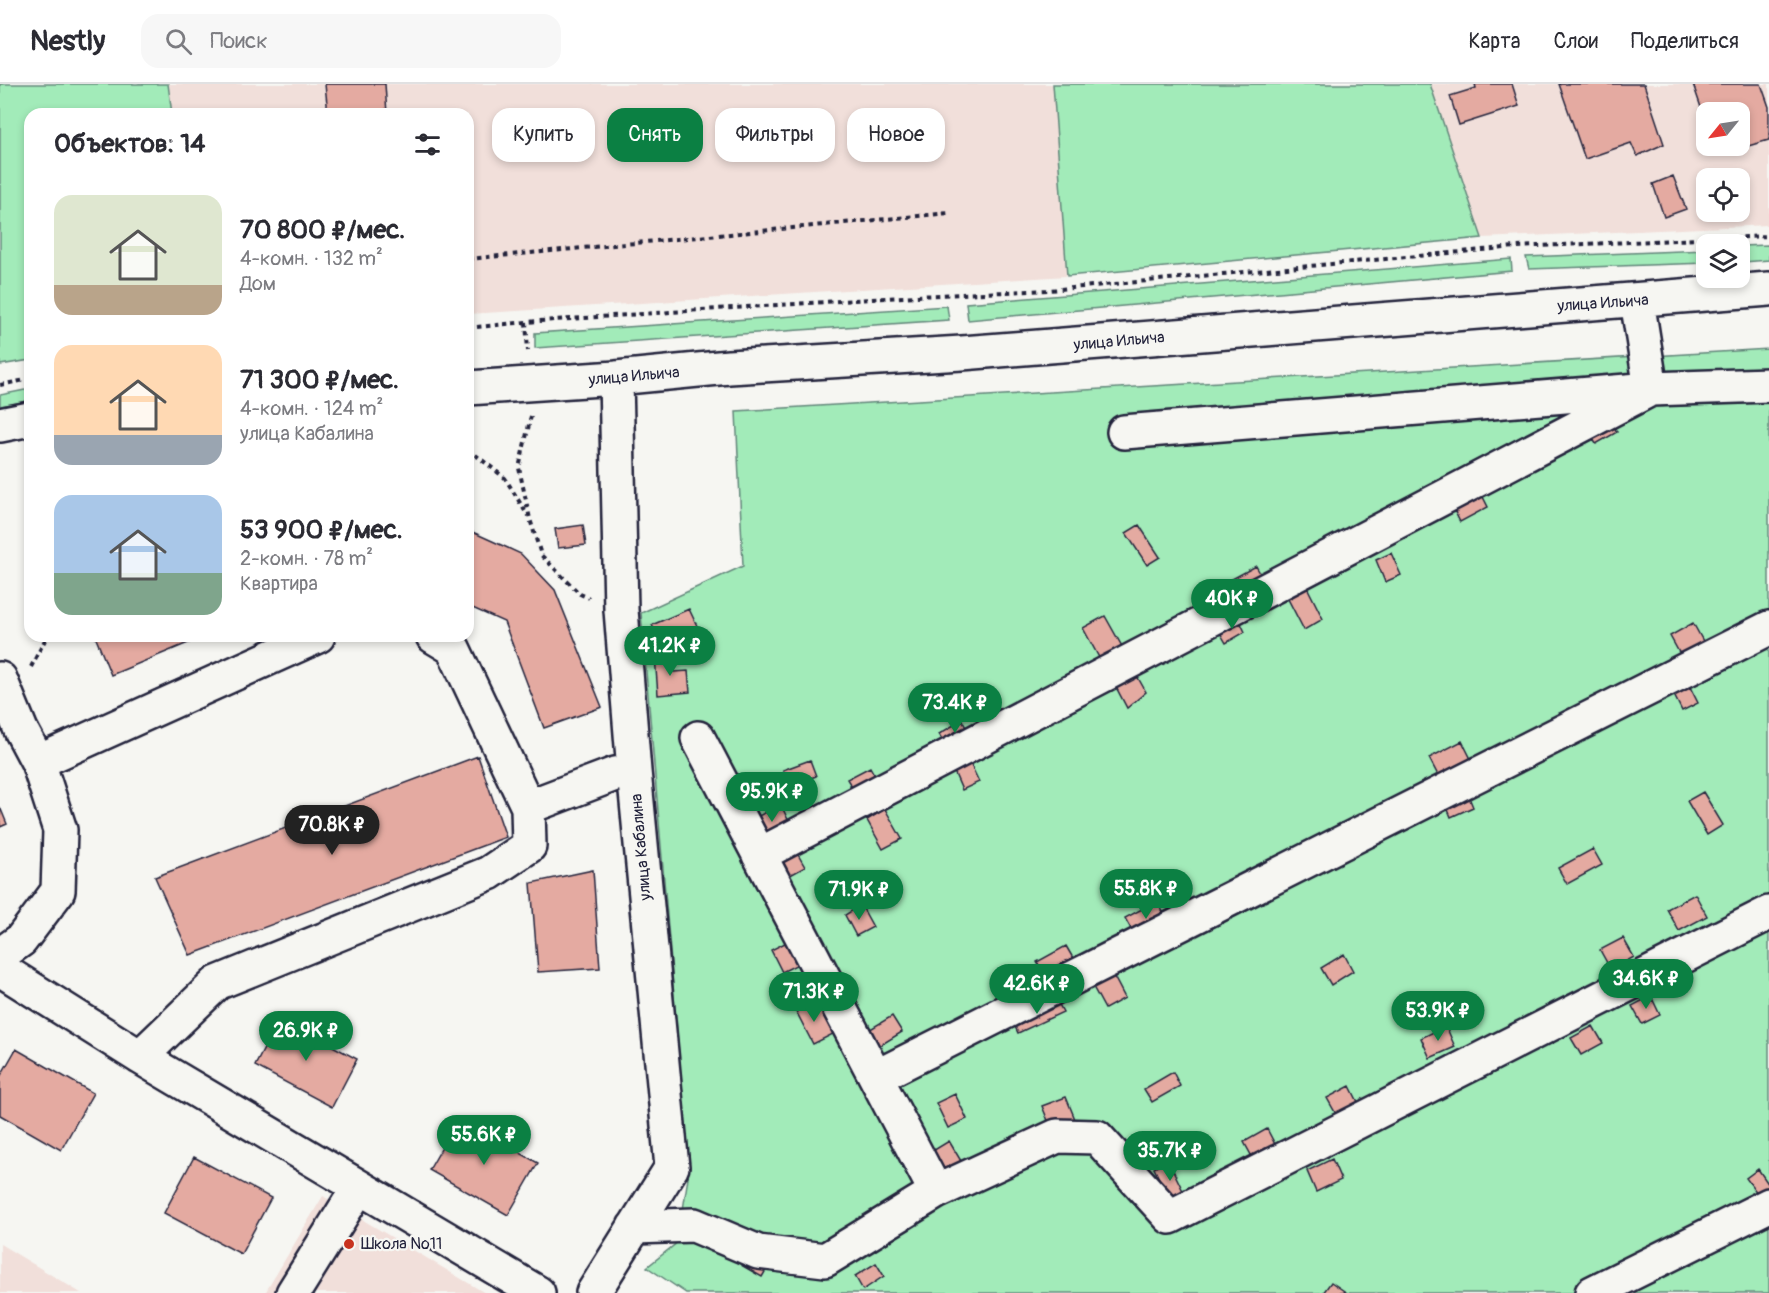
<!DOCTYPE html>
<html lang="ru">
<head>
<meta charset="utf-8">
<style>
  body { margin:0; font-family:Pangolin,sans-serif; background:#f7f7f7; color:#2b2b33; height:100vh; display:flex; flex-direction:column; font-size:22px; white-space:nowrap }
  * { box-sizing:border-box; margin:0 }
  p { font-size:20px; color:#7c7c81 }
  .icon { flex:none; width:33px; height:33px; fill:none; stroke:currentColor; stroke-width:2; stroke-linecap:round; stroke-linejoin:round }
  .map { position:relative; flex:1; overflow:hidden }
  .sheet { position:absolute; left:24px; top:24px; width:450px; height:534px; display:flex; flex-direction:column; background:#fff; border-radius:18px; box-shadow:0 3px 9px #0003 }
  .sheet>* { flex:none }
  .guide { position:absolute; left:492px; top:24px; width:570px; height:54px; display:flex; gap:12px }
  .needle { width:39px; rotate:240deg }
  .tools { position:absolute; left:1696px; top:18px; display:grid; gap:12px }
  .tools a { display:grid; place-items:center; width:54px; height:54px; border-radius:12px; background:#fff; box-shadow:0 3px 9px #0003; font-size:30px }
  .price { position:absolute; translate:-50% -51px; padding:0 14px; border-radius:21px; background:#0b8043; color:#fff; font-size:20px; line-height:39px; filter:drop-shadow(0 2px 3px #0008) }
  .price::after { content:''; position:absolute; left:50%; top:36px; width:18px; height:14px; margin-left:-9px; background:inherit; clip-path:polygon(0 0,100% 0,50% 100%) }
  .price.current { background:#222; color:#fff }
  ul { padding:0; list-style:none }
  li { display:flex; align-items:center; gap:18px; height:150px; padding:0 30px }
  li span { display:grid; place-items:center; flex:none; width:168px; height:120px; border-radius:18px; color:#555 }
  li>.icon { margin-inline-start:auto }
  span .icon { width:72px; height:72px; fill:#fffc; stroke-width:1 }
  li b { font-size:26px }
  h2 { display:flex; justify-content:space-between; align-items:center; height:72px; padding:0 30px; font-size:26px }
  .tag { padding:0 21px; border-radius:18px; background:#fff; box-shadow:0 3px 9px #0003; font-size:21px; line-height:54px }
  .tag.current { background:#0b8043; color:#fff }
  header { display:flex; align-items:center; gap:36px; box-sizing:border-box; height:84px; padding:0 30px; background:#fff; border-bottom:2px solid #e1e1e2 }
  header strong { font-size:28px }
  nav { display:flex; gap:33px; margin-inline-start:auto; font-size:21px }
  .search { width:420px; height:54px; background:#f7f7f7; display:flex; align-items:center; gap:15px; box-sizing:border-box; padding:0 21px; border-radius:18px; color:#7c7c81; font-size:22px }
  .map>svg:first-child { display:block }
</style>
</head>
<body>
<header>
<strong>Nestly</strong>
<div class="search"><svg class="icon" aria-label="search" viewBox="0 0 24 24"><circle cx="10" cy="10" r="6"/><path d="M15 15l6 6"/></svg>Поиск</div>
<nav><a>Карта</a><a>Слои</a><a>Поделиться</a></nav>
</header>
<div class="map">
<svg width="1769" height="1209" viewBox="0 0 1769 1209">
  <rect width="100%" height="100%" fill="#f6f6f2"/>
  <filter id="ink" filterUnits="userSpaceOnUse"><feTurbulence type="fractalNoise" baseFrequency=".0167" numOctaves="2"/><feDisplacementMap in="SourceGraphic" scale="12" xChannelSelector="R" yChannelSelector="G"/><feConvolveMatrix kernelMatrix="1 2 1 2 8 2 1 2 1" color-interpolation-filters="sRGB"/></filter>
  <g filter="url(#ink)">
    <path fill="#f1dfda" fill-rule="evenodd" d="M168 0H1053L1067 192 468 230V30H172Z
      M1430 0H1769V141L1482 154ZM1707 28H1740V62H1707ZM1707 94H1740V128H1707Z
      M323 1112 485 1209H265Z
      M0 1160 81 1209H0Z"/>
    <path fill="#a2ebb9" stroke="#62867a" stroke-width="1.5" d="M0 0H168L172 30H30V276L0 281Z
      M1053 0H1430L1482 154 1067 192Z
      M1769 161V176L1743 178 1740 162Z
      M1707 166V179L1529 185 1526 173Z
      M1511 175 1512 187 968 236 966 219Z
      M947 222 949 236 535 264V249Z
      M1769 265V1209H686L647 1183 678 1158 689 1087 641 529 743 482 736 327Z
      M30 305V317L0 322V311Z"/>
    <path fill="#e4aaa1" stroke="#22223b" stroke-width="1.5" d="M325 0H385L387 30H328Z
      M1475 0H1512L1519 22 1459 41 1450 12 1476 4Z
      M1559 0H1644L1664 60 1637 72 1631 59 1585 75Z
      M1693 0H1761L1769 23V56L1717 71 1714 62H1740V28H1707V41Z
      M1673 92 1686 125 1664 133 1653 100Z
      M1610 336 1617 348 1596 360 1589 348Z
      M1480 407 1488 423 1460 438 1452 422Z
      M583 441 586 461 558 464 555 445Z
      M1139 441 1160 473 1147 481 1126 449Z
      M468 446 521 470 555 506 602 623 544 644 504 538 468 522Z
      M1391 469 1401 491 1385 498 1376 476Z
      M1256 482 1265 498 1241 511 1232 495Z
      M1307 503 1323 535 1304 546 1287 513Z
      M689 525 699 546 662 562 652 541Z
      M1105 532 1124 566 1102 579 1083 544Z
      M1238 533 1245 548 1226 559 1218 545Z
      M1693 539 1704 559 1681 572 1670 552Z
      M95 552H205L111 591Z
      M673 570 674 588 688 587 690 608 658 611 655 572Z
      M1137 592 1146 608 1127 624 1116 603Z
      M1686 595 1698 619 1682 627 1670 603Z
      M962 636 970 651 947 664 939 650Z
      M1462 657 1473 679 1440 695 1429 674Z
      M478 672 506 753 190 871 155 793Z
      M968 675 979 698 962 706 952 683Z
      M810 676 816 692 790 702 783 686Z
      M870 683 878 697 856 710 847 695Z
      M1466 706 1473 723 1451 733 1444 716Z
      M1703 708 1723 741 1707 751 1687 717Z
      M781 721 792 744 764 758 752 735Z
      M0 723 7 740 0 743Z
      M885 725 902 755 883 765 867 736Z
      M793 762 805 783 787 793 775 771Z
      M1593 765 1602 781 1567 800 1558 784Z
      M593 786 600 884 538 888 531 799Z
      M1695 810 1707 832 1679 847 1667 825Z
      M1157 817 1168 837 1136 854 1125 834Z
      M861 821 873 843 856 852 845 831Z
      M1623 854 1634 873 1611 886 1600 866Z
      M787 858 798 880 782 888 771 866Z
      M1066 862 1077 881 1048 897 1037 878Z
      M1344 870 1353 887 1331 901 1321 884Z
      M1112 889 1125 914 1105 925 1092 901Z
      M1651 912 1660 931 1642 940 1632 922Z
      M1055 913 1063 928 1018 949 1011 934Z
      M816 917 833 950 813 960 796 927Z
      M892 932 902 948 871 967 862 950Z
      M280 934 357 975 332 1023 255 982Z
      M1446 942 1455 963 1430 974 1421 954Z
      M1593 942 1603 959 1581 971 1571 954Z
      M16 965 93 1009 61 1066 0 1031V993Z
      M1173 988 1180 1002 1152 1018 1144 1005Z
      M1350 1002 1358 1018 1336 1030 1327 1014Z
      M955 1010 967 1035 948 1044 936 1019Z
      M1066 1013 1075 1035 1051 1044 1042 1022Z
      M459 1034 538 1079 508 1131 429 1086Z
      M1267 1045 1279 1068 1256 1080 1244 1058Z
      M949 1057 964 1082 946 1093 931 1068Z
      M194 1073 271 1114 241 1170 164 1129Z
      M1332 1075 1341 1096 1316 1108 1307 1087Z
      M1168 1076 1185 1111 1171 1119 1154 1084Z
      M1758 1085 1769 1101V1107L1760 1113 1746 1094Z
      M748 1170 769 1181 762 1193 741 1181Z
      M876 1179 884 1192 863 1206 855 1192Z
      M1331 1198 1347 1209H1323Z"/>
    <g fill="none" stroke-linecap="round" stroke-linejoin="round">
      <defs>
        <path id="minor" d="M468 304 616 294 729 283 962 269 1769 205
          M0 341 30 335
          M1124 348 1651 305 1769 301
          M433 552 453 564 528 723
          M0 595 21 646 38 678 60 746 58 807 21 856 0 871
          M698 654 936 1108
          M38 678 318 552
          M759 771 1651 305 1637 216
          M0 885 140 973 538 1209
          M140 973 217 899 489 789 529 762 528 723 615 690 634 687
          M876 993 1769 544
          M634 1143 694 1141 758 1168 825 1176 936 1108 1057 1052 1097 1053 1170 1133 1769 829
          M293 1209 359 1103
          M593 1209 672 1083 634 687 621 526 616 294
          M1592 1209 1769 1121"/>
      </defs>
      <use href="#minor" stroke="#22223b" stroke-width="38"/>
      <path stroke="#22223b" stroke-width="4" stroke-dasharray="4.5 4.5" stroke-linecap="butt" d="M468 175 949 129
        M526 238 528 267
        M468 244 526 238 671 228 917 212 1050 206 1515 163 1769 152
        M0 301 30 295
        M531 332 519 384 530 435 541 471 580 510 589 514
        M468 365 505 394 528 432
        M31 583 47 552"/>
      <use href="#minor" stroke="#f6f6f2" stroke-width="33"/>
    </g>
  </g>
  <circle fill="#c8321e" stroke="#f6f6f2" stroke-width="2" cx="349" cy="1160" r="6"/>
  <g text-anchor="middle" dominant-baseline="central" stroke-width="4.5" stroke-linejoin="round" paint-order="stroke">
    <g font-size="16" fill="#22223b" stroke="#f6f6f2">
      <text transform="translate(1603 219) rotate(-4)">улица Ильича</text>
      <text transform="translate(1119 257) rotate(-5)">улица Ильича</text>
      <text transform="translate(634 292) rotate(-5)">улица Ильича</text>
      <text transform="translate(641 763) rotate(-95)">улица Кабалина</text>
    </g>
    <g font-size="16" fill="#22223b" stroke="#f6f6f2" text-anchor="start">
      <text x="361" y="1160">Школа №11</text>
    </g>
  </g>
</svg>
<div class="tools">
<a><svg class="needle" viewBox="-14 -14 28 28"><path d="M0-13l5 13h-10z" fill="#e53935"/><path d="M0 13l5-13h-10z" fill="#7c7c81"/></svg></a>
<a><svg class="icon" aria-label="locate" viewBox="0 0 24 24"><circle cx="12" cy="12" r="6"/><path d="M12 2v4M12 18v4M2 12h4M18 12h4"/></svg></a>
<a><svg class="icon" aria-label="layers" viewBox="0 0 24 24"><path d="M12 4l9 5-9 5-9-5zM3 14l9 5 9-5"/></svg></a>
</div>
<b class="price" style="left:1232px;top:546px">40K ₽</b>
<b class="price" style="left:670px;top:593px">41.2K ₽</b>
<b class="price" style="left:955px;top:650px">73.4K ₽</b>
<b class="price" style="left:772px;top:739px">95.9K ₽</b>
<b class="price current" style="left:332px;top:772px">70.8K ₽</b>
<b class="price" style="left:1146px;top:836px">55.8K ₽</b>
<b class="price" style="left:859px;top:837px">71.9K ₽</b>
<b class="price" style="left:1646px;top:926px">34.6K ₽</b>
<b class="price" style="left:1037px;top:931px">42.6K ₽</b>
<b class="price" style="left:814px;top:939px">71.3K ₽</b>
<b class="price" style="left:1438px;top:958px">53.9K ₽</b>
<b class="price" style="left:306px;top:978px">26.9K ₽</b>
<b class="price" style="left:484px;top:1082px">55.6K ₽</b>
<b class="price" style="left:1170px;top:1098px">35.7K ₽</b>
<div class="guide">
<a class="tag">Купить</a>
<a class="tag current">Снять</a>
<a class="tag">Фильтры</a>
<a class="tag">Новое</a>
</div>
<section class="sheet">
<h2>Объектов: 14<svg class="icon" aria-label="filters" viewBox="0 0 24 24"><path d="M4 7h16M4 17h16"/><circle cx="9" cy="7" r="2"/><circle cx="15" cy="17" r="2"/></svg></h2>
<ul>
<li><span style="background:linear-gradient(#dfe7d0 75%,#b9a48a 0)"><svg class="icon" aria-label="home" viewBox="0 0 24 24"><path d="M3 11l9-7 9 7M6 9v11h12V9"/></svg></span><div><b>70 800 ₽/мес.</b><p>4-комн. · 132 m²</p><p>Дом</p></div></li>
<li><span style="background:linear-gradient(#ffd9b3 75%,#9aa5b1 0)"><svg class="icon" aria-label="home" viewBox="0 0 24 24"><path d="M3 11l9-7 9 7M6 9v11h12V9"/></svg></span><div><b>71 300 ₽/мес.</b><p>4-комн. · 124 m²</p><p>улица Кабалина</p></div></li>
<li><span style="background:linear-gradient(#a9c7e8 65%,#7fa58c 0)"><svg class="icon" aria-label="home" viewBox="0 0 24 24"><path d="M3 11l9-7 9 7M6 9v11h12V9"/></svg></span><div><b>53 900 ₽/мес.</b><p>2-комн. · 78 m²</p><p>Квартира</p></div></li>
</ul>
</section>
</div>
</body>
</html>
